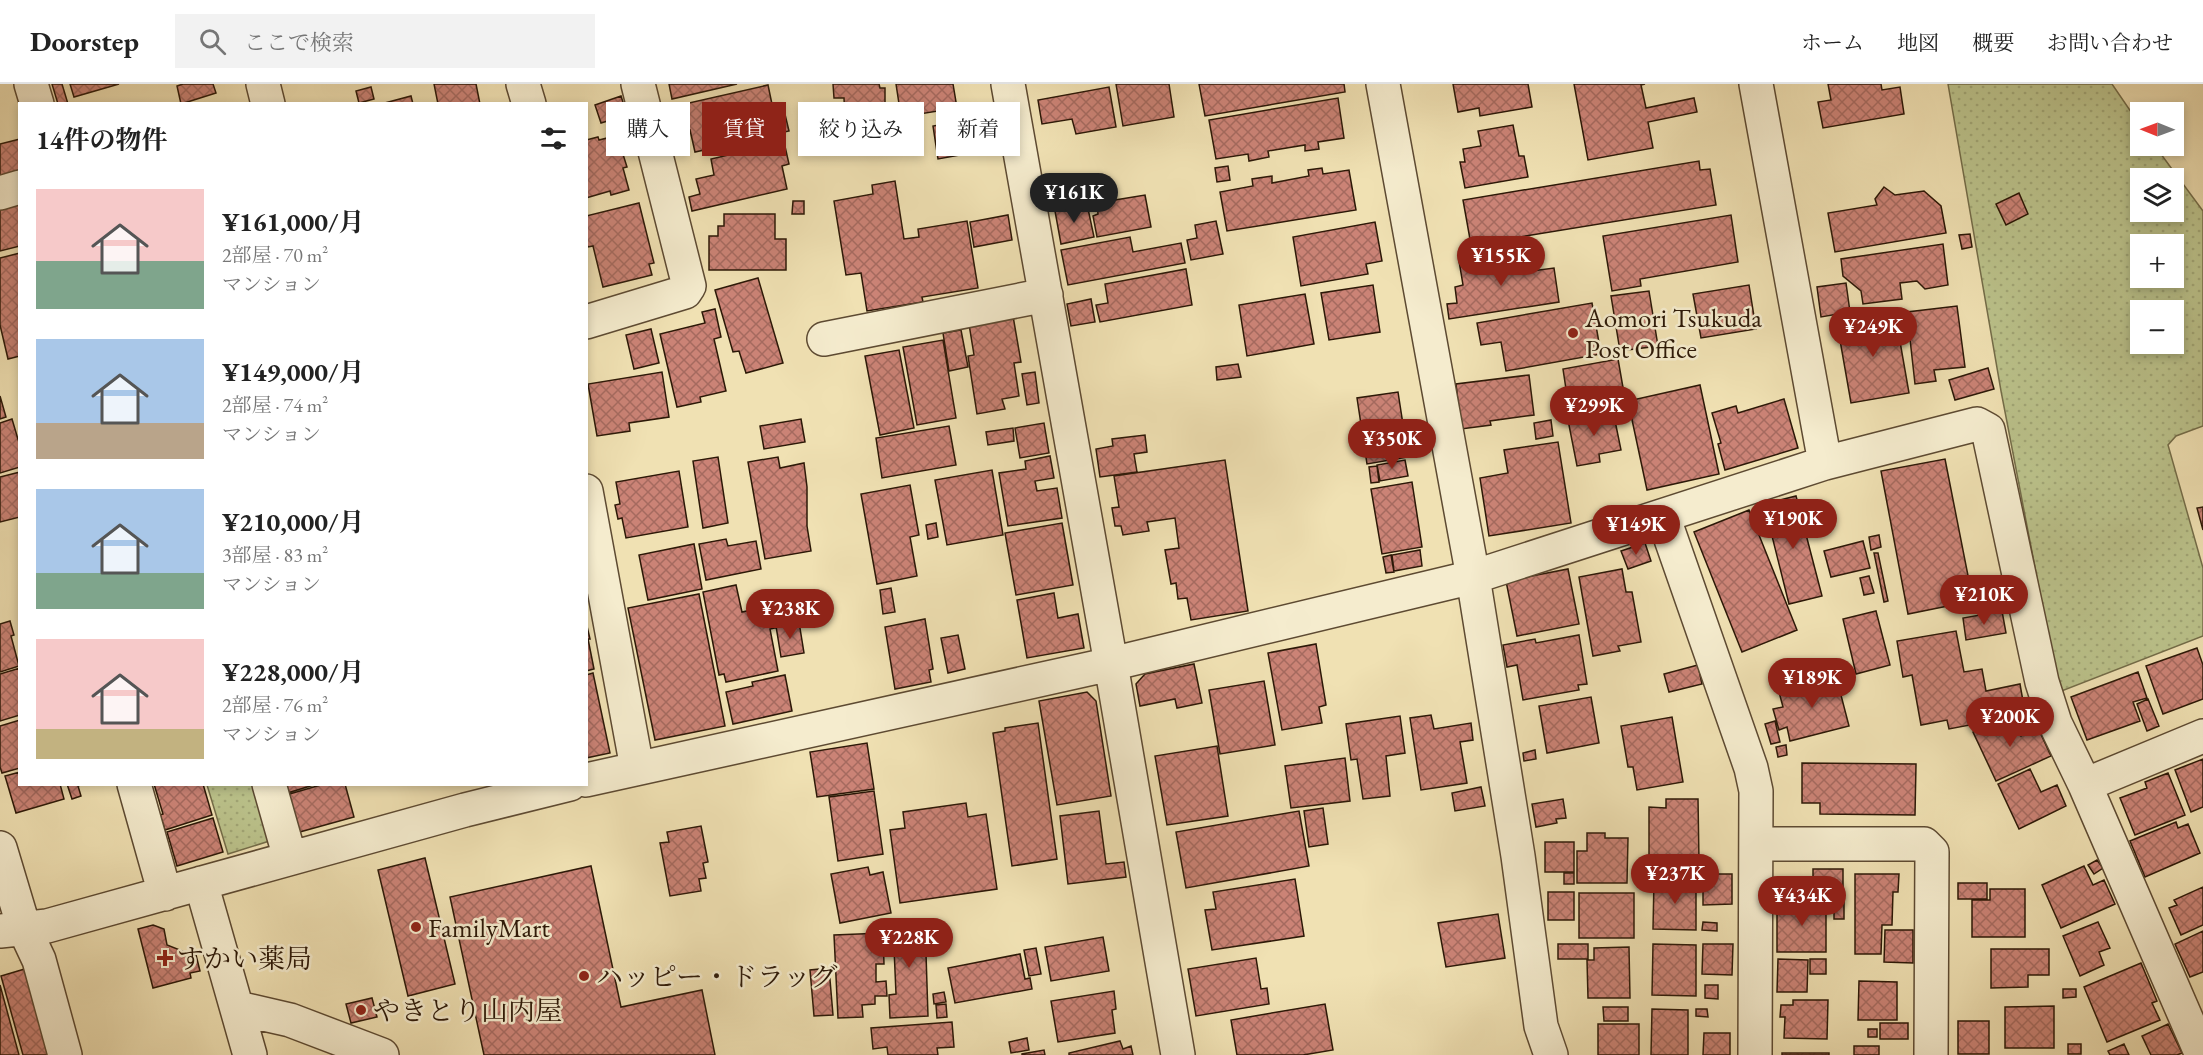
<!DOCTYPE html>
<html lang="ja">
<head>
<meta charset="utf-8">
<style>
  body { margin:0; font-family:"EB Garamond","Noto Serif JP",serif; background:#f2f2f2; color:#222; height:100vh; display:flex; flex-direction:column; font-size:22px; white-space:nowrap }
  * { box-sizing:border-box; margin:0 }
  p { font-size:20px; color:#767676 }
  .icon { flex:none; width:33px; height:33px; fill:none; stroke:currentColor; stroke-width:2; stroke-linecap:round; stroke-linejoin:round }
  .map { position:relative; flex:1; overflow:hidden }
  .drawer { position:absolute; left:18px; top:18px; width:570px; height:684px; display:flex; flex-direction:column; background:#fff; border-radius:0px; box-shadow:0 3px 9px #0003 }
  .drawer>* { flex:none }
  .guide { position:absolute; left:606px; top:18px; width:570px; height:54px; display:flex; gap:12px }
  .needle { width:39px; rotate:271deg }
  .fabs { position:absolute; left:2130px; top:18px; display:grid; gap:12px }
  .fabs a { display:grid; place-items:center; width:54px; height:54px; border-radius:0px; background:#fff; box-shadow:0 3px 9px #0003; font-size:30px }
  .price { position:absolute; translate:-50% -51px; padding:0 14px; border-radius:21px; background:#8f2418; color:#fff; font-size:20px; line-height:39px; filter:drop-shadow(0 2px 3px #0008) }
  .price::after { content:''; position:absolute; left:50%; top:36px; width:18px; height:14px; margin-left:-9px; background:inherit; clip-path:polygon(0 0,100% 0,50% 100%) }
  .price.active { background:#222; color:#fff }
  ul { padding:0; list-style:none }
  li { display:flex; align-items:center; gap:18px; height:150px; padding:0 18px }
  li span { display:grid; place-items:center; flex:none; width:168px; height:120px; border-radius:0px; color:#555 }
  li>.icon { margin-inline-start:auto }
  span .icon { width:72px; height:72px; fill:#fffc; stroke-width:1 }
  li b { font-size:26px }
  h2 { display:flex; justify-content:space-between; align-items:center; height:72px; padding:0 18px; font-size:26px }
  .chip { padding:0 21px; border-radius:0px; background:#fff; box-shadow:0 3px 9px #0003; font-size:21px; line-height:54px }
  .chip.active { background:#8f2418; color:#fff }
  header { display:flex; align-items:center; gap:36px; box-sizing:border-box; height:84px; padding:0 30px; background:#fff; border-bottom:2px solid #e0e0e0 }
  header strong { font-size:28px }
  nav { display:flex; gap:33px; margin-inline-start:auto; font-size:21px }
  .search { width:420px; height:54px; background:#f2f2f2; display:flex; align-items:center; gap:15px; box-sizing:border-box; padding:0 21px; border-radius:0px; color:#767676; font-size:22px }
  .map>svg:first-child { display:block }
</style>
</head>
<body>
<header>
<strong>Doorstep</strong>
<div class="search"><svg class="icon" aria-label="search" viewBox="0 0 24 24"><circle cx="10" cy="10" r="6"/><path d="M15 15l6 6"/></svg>ここで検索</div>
<nav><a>ホーム</a><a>地図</a><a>概要</a><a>お問い合わせ</a></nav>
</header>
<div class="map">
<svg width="2203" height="971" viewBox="0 0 2203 971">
  <defs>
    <pattern id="park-dots" width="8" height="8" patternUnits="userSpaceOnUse" patternTransform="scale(1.5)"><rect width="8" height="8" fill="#bbc28b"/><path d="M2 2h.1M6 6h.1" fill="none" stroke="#a1a676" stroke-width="1.8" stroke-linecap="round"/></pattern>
    <pattern id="building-cross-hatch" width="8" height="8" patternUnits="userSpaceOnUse" patternTransform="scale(1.5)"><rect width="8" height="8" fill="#cb8376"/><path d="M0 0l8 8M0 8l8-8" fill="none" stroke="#a56a5f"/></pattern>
  </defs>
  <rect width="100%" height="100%" fill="#f0e1b3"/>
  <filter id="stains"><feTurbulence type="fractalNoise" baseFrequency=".00333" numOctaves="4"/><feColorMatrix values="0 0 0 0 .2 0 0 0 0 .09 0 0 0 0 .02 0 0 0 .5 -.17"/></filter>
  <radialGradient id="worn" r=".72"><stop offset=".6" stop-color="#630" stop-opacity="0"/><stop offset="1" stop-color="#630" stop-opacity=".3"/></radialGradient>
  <path fill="url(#park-dots)" stroke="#746d49" stroke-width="1.5" fill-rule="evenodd" d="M1948 0H2112L2140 41V62H2155L2203 127V342L2176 352 2168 361 2203 484V552L2059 608 2001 307ZM2140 94H2174V128H2140ZM2140 160H2174V194H2140ZM2140 226H2174V260H2140Z
    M207 701H260L276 755 228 770Z"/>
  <path fill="url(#building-cross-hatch)" stroke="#2c1807" stroke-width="1.5" d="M52 0H62L68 20H58Z
    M70 0H119L74 13Z
    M183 0H213L216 9 181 20 177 2Z
    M434 0H476L480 20H438Z
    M669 0H737L672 15Z
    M833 0H879L880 4H885V32L880 33V36L845 37 844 14H834Z
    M896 0H953L957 24 901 33Z
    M1116 0H1169L1174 33 1123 42Z
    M1199 0H1344L1345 8 1205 32Z
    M1453 0H1528L1532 23 1480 32 1479 24 1458 28Z
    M1574 0H1645L1641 1 1646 24 1694 14 1697 28 1648 38 1653 64 1588 76Z
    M1828 0H1881L1882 6 1900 3 1904 30 1823 44 1818 18 1831 16Z
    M768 1 773 25 783 22 789 47 695 68 690 46 686 47 680 21Z
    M371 3 374 15 359 19 356 7Z
    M1109 3 1116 43 1076 50 1072 35 1042 40 1038 16Z
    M411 12 413 20H381Z
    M621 12 627 31 601 39 595 21Z
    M1338 14 1344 54 1318 58 1319 65 1305 67V61L1268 67 1269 73 1249 77 1248 70 1216 75 1209 36Z
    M960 37 966 70 938 75 933 42Z
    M1513 41 1519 72H1524L1528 93 1465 104 1460 78H1465L1463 65 1481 62 1478 47Z
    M821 50H832L831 67 820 66Z
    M615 52 618 65 621 64 627 83 623 84 629 106 611 111 610 107 586 114V56L598 53 599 56Z
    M20 55V87L0 92V60Z
    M784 58 789 80 782 82 787 105 692 127 689 113 700 110 696 95 714 91 711 75Z
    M1699 77 1700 86 1710 85 1716 121 1471 161 1463 116Z
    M1228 82 1230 96 1217 98 1215 84Z
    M1322 84 1323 90 1349 86 1356 126 1227 147 1220 108 1253 102 1252 95 1272 92V99L1309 92 1308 86Z
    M895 97 904 155 919 153 918 145 967 137 978 204 922 213 923 218 867 227 861 189 846 191 834 117 873 110 872 101Z
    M1884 103 1895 111 1924 107 1941 122 1946 149 1835 168 1828 129 1877 121 1875 115Z
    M2019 109 2028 130 2006 141 1996 120Z
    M1145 111 1151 143 1097 153 1093 132 1098 130 1097 119Z
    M20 113V162L0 167V119Z
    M793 117H804V130H792Z
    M639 119 654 179 649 180 652 191 603 203 593 162 588 163 586 158V132Z
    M1087 120 1094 153 1061 160 1055 127Z
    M724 130H775V155H786V186H709V152H718V142H724Z
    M1008 131 1012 156 974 163 970 138Z
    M1731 131 1738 178 1640 195 1641 202 1612 207 1603 152Z
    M1216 137 1223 170 1191 176 1187 156 1197 154 1195 141Z
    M1375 138 1382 177 1366 180 1368 190 1301 202 1293 153Z
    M1970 150 1972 163 1962 165 1959 151Z
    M1130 153 1133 168 1181 159 1185 179 1068 201 1061 166Z
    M1943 160 1948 201 1925 205 1917 197 1900 199 1902 215 1863 220 1861 207 1843 192 1841 175Z
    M20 169V272L8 275 0 241V174Z
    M1513 169 1516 189 1554 184 1559 218 1449 235 1447 220 1457 219 1455 203 1463 201 1459 177Z
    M1186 185 1192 221 1100 238 1096 221 1108 219 1105 200Z
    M758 194 783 279 746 289 739 267 733 268 715 206Z
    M1846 199 1850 228 1821 233 1817 203Z
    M1373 201 1380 248 1329 256 1321 209Z
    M1749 201 1756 245 1701 254 1693 210Z
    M1649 207 1658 262 1620 267 1611 212Z
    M1305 210 1314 260 1247 272 1239 221Z
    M1091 215 1095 238 1071 242 1067 220Z
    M1592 219 1601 270 1506 287 1501 258 1481 261 1477 239Z
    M1957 222 1965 283 1934 286 1936 297 1915 300 1907 228Z
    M715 225 721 253 714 255 726 307 700 313 701 318 677 323 660 250 705 239 702 228Z
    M1895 229 1909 309 1851 319 1837 239Z
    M1013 232 1021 278 1014 279 1019 312 1002 315 1005 325 977 330 968 272 974 271 969 240Z
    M651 245 659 279 634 285 626 251Z
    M961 246 968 283 949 287 943 249Z
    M943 256 956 334 917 341 903 263Z
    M899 266 914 344 880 351 865 272Z
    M1618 275 1625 315 1569 325 1563 285Z
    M1238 280 1241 293 1217 296 1216 283Z
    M1988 284 1994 305 1955 316 1949 296Z
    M662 288 669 333 629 339 630 347 597 352 588 300Z
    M1035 288 1039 319 1027 321 1022 290Z
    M1529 291 1534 331 1490 337 1491 341 1461 345 1456 300Z
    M1700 301 1719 390 1647 406 1628 317Z
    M1398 308 1408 373 1367 380 1357 314Z
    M0 312 6 333 0 335Z
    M1784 315 1798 364 1725 386 1718 360 1721 359 1712 329 1736 322 1738 329Z
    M1613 327 1621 366 1599 370 1600 378 1577 382 1568 336Z
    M12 335 20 362V383L0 389V339Z
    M801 335 805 358 764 365 760 342Z
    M1551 336 1553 352 1536 355 1534 339Z
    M1044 339 1049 369 1020 374 1015 344Z
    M949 342 956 381 882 394 876 354Z
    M1013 344 1014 357 988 361 986 348Z
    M1145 351 1147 368 1134 370 1137 388 1100 393 1096 365 1113 362 1112 355Z
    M1558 358 1571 439 1489 452 1480 394 1508 389 1504 366Z
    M1050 372 1054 394 1035 397 1037 407 1057 404 1062 434 1008 442 999 389 1026 385 1025 377Z
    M718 373 728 439 703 444 693 377Z
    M778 373 780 384 804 379 807 403V442L811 467 765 475 748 378Z
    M1945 375 1973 517 1908 530 1881 387Z
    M1225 376 1248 527 1191 536 1187 514 1178 515 1176 499 1171 500 1165 466 1179 464 1175 434 1147 438 1149 447 1123 451 1121 442H1115L1112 424 1119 423 1114 392Z
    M1405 376 1408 392 1380 397 1377 381Z
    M1377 382 1379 398 1371 399 1369 383Z
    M992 386 1003 451 947 461 935 396Z
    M679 387 688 443 626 454 622 434 618 435 615 421 620 420 616 398Z
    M20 388V433L0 438V393Z
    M1412 398 1422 463 1382 470 1371 405Z
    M910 401 919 451 910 453 917 492 877 500 861 410Z
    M1796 412 1822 512 1789 520 1764 420Z
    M2203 423V446L2197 424Z
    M1749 426 1797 546 1742 568 1694 448Z
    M936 439 938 453 928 455 926 441Z
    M1062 439 1073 501 1016 511 1005 449Z
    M1879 451 1881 463 1871 466 1869 453Z
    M726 455 728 462 756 457 761 485 706 496 699 460Z
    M1863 457 1870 484 1831 493 1824 467Z
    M1645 459 1651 477 1628 485 1621 467Z
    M694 460 702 505 648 516 639 471Z
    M1420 466 1422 482 1394 487 1392 471Z
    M1874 469H1878L1888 517 1884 518Z
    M1391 471 1394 488 1386 489 1383 473Z
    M1568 485 1579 540 1517 552 1506 497Z
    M1622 485 1626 508H1632L1641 558 1618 562 1620 567 1593 572 1579 493Z
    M1869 492 1874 509 1864 511 1860 494Z
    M736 501 742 528 770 522 775 544 770 545 778 587 726 598 724 590 719 591 703 508Z
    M891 504 895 528 883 530 880 506Z
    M1054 509 1058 534 1078 530 1084 564 1027 574 1017 516Z
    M699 510 725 642 655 656 628 524Z
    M1876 527 1890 581 1856 590 1843 535Z
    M2002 527 2006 549 1966 556 1963 534Z
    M925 535 933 585 929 586 931 598 895 605 885 543Z
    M10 537 14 551 11 552 19 582 0 588V540Z
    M586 538 590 555H588L594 585 586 587Z
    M799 538 804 569 781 573 776 542Z
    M1956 547 1964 588 1982 585 1986 607 2020 600 2024 623 1968 633 1970 641 1949 645 1947 636 1921 641 1912 591 1903 593 1897 557Z
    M958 551 965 585 948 589 941 554Z
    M1579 551 1587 600 1578 601 1579 606 1523 616 1517 581 1507 583 1503 561 1535 555 1536 559Z
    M1316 560 1326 621 1319 623 1322 639 1282 646 1268 569Z
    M2197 564 2203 581V615L2163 630 2146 582Z
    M1194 580 1202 619 1177 624 1175 615 1140 622 1136 600 1145 590Z
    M1698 581 1702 600 1669 608 1664 590Z
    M20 584V631L0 637V590Z
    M2138 588 2147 614 2133 618 2140 637 2087 656 2071 613Z
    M593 589 610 669 586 674V591Z
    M785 591 792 627 733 640 726 608 753 602 752 598Z
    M1836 592 1849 642 1790 657 1787 643 1779 646 1773 625 1783 623 1779 608Z
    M1264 597 1275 661 1220 670 1209 606Z
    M1087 608 1096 617 1111 712 1057 721 1039 617Z
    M1591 613 1599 659 1547 669 1539 622Z
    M2148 615 2159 642 2147 647 2137 620Z
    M1431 631 1434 645 1471 639 1473 656 1460 658 1467 699 1421 706 1410 634Z
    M2011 631 2021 652 2038 644 2051 672 1996 697 1973 648Z
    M1400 632 1405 669 1386 672 1390 712 1363 715 1357 675 1351 676 1346 640Z
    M1672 633 1683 698 1637 706 1633 683H1628L1621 642Z
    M20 636V684L2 689 0 683V642Z
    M1775 637 1780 658 1771 660 1765 640Z
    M1038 639 1057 775 1012 782 993 649 1005 647V644Z
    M867 659 874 705 817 713 810 668Z
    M1786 661 1787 671 1778 673 1776 663Z
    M1217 662 1228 732 1167 741 1155 672Z
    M1535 666 1536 675 1524 677 1523 669Z
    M1345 674 1350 717 1291 724 1285 682Z
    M2203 675V723L2191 728 2175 686Z
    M1802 679 1916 680 1915 731 1820 730V719H1802Z
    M2030 685 2041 708 2057 701 2066 722 2019 745 1998 700Z
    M20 688V700H60L64 715 16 729 5 692Z
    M2168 689 2185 731 2135 751 2120 714 2147 704 2145 698Z
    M67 700H83L78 702 81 712 72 715Z
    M154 700H203L212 731 165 746 160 731 163 730Z
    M281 700H317L284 710Z
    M324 700H345L354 733 296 749 286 711Z
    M1481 703 1485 722 1455 727 1452 709Z
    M874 707 883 770 838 777 829 713Z
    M1563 715 1566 734 1556 735 1557 739 1536 743 1532 720Z
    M1666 715H1698L1699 777H1649V723L1666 724Z
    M966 719 968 733 986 730 997 805 900 819 890 746 905 744 903 728Z
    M1323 724 1328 760 1309 763 1304 727Z
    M1099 727 1106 780 1124 778 1126 793 1068 800 1060 732Z
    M1299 727 1309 782 1186 804 1176 748Z
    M213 734 223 768 177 782 167 748Z
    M2176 738 2178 744 2188 740 2200 769 2145 793 2130 757Z
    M701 742 708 778 703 779 706 794 699 795 701 807 670 812 660 759 669 758 667 748Z
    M1587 749H1605V754H1628L1627 799H1577V767H1587Z
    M1545 758H1574V788H1545Z
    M425 774 455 900 408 912 378 786Z
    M2097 776 2103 784 2094 790 2088 781Z
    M591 782 621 923 702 906 715 971H484L450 813Z
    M2084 782 2093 801 2104 796 2115 820 2061 844 2042 801Z
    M868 783 870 791 883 788 891 829 840 839 831 790Z
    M1813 785H1843V814H1813Z
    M1564 789H1574V800H1564Z
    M1703 790H1732V820L1703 821Z
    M1855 790H1899L1898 808H1893L1892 841H1882L1881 870H1855Z
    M1295 795 1304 852 1212 866 1205 826 1216 825 1213 808Z
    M1654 796 1696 797V846L1653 845Z
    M1958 799H1987V815H1958Z
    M2203 803V841L2181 851 2169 824 2177 821 2174 816Z
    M1990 805H2025V853H1972V816H1990Z
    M1548 808H1574V836H1548Z
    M1579 809H1634V854H1579Z
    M1834 816 1844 817V835H1834Z
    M1777 818H1826V868H1777Z
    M1498 830 1505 874 1446 883 1438 839Z
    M925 838 928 932 890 934 889 911 896 910 894 864H886V839Z
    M1703 838 1717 839V847L1702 846Z
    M2098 838 2110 864 2099 868 2104 881 2080 892 2063 852Z
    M153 841 164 845 167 861 185 868 186 873 196 871 200 887 190 889 191 894 153 904 138 845Z
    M1885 846H1913V879L1884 878Z
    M2203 847V888L2190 893 2175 860Z
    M883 849 884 880H876V898L886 897 887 912H875V920L862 921 863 933 838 934 834 851Z
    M1103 853 1109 887 1051 897 1045 863Z
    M1558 860H1588V875H1558Z
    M1653 860 1696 861V912L1652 911Z
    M1703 860H1733L1732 891 1702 890Z
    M1629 863 1630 914H1588L1587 876H1594V864Z
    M1036 864 1041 890 1029 892 1024 866Z
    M1991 865H2049V891H2028V903L1991 904Z
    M1020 870 1025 895 1030 894 1032 905 955 919 948 884Z
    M1256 874 1261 905 1267 904 1269 920 1196 932 1188 885Z
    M1778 875 1808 876 1807 908H1777Z
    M1810 875H1826V890H1810Z
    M2141 879 2157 917 2152 919 2160 936 2107 958 2084 903Z
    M28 884 52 971H23L1 892Z
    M829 884 833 931 814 932 810 886Z
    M1859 897 1897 898V936H1858Z
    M0 901 19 971H0Z
    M1705 901H1718V915L1705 914Z
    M2063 905H2076V913L2063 914Z
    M1114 907 1116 925 1112 926 1115 949 1058 958 1051 917Z
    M944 908 946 918 934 920 933 910Z
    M372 914 377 933 351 939 346 920Z
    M1793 916H1828L1827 955 1784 954 1785 933H1780L1781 921H1793Z
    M946 920 947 933 937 934 936 921Z
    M1325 920 1333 966 1303 971H1237L1231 936Z
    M2054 922V964H2005V923Z
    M1603 923H1628V937H1604Z
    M1652 925 1688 926V971H1651Z
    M1696 925H1707L1708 933 1696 932Z
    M1958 937H1989V970H1958Z
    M952 938 954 963 937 964 938 971H888L887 963 873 965 871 944Z
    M1880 939H1908V955H1880Z
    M1598 940H1639V971H1598Z
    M2168 940 2182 969 2177 971H2151L2142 952Z
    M1868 945H1877V953H1868Z
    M1704 949H1730V971H1703Z
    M1027 954 1029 966 1011 969 1009 958Z
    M1120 957 1123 965 1131 962 1133 971H1069V969Z
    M2068 960H2081V970H2068Z
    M2124 960 2129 971H2110L2108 967Z
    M1854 962H1879V971H1854Z
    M1044 966 1045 971H1022V970Z
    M1782 969H1829V971H1782Z"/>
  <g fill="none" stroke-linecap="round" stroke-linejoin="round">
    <defs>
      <path id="minor" d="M31 0 37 20
        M263 0 268 20
        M523 0 529 20
        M1008 0 1111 580 1178 971
        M1383 0 1473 493 1518 772 1541 942 1551 971
        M1756 0 1825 379
        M0 109 20 103
        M586 238 685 208 689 202 638 0
        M824 255 1046 211
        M586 407 637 684
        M1663 432 1751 684 1756 707 1755 971
        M586 696 1111 580 1473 493 1825 379 1977 340 1988 346 2042 598 2055 639 2085 701 2202 971
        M134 700 165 810
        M269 700 290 774
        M2085 701 2203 652
        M1756 760H1924L1932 768 1931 971
        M0 764 24 844 39 876 65 971
        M201 799 250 971
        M0 847 47 842 465 726 570 700
        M238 924 290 936 382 971"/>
    </defs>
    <use href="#minor" stroke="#5d4a32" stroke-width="36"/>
    <use href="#minor" stroke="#f5ecce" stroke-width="33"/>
  </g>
  <g fill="#8f2418" stroke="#f5ecce" stroke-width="2">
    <circle cx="1573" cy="249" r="6"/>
    <circle cx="416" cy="843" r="6"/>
    <path d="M162 865h6v6h6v6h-6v6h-6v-6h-6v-6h6z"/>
    <circle cx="584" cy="892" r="6"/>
    <circle cx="361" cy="926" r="6"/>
  </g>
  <g text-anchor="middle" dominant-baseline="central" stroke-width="5" stroke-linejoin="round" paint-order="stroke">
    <g font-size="27" fill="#2c1807" stroke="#f5ecce" text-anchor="start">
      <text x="1585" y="233">Aomori Tsukuda<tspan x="1585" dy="31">Post Office</tspan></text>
      <text x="428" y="843">FamilyMart</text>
      <text x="177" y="874">すかい薬局</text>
      <text x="596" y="892">ハッピー・ドラッグ</text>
      <text x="373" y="926">やきとり山内屋</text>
    </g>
  </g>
  <rect width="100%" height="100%" filter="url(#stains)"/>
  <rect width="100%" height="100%" fill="url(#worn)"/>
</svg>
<div class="fabs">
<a><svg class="needle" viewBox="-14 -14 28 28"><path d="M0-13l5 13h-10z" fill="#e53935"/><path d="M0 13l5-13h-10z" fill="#767676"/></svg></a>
<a><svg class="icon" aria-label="layers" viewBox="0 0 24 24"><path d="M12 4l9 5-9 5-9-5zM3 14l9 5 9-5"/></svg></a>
<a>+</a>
<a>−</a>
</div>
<b class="price active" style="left:1074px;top:140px">¥161K</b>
<b class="price" style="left:1501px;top:203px">¥155K</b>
<b class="price" style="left:1873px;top:274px">¥249K</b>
<b class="price" style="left:1594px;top:353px">¥299K</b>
<b class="price" style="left:1392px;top:386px">¥350K</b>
<b class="price" style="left:1793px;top:466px">¥190K</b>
<b class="price" style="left:1636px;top:472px">¥149K</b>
<b class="price" style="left:1984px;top:542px">¥210K</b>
<b class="price" style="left:790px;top:556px">¥238K</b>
<b class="price" style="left:1812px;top:625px">¥189K</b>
<b class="price" style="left:2010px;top:664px">¥200K</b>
<b class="price" style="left:1675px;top:821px">¥237K</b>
<b class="price" style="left:1802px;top:843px">¥434K</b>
<b class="price" style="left:909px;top:885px">¥228K</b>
<div class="guide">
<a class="chip">購入</a>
<a class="chip active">賃貸</a>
<a class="chip">絞り込み</a>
<a class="chip">新着</a>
</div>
<section class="drawer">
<h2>14件の物件<svg class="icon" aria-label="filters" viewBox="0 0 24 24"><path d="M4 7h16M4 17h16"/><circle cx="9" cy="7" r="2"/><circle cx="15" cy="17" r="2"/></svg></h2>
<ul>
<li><span style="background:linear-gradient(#f6c9c9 60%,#7fa58c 0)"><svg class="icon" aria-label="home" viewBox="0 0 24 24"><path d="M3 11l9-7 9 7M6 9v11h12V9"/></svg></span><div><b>¥161,000/月</b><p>2部屋 · 70 m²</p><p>マンション</p></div></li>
<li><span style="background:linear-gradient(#a9c7e8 70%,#b9a48a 0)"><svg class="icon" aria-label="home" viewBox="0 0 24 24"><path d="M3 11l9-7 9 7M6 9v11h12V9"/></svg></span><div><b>¥149,000/月</b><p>2部屋 · 74 m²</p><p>マンション</p></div></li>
<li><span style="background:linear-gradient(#a9c7e8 70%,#7fa58c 0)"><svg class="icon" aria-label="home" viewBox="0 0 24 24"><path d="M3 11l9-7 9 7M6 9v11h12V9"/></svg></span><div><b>¥210,000/月</b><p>3部屋 · 83 m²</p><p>マンション</p></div></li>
<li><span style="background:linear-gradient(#f6c9c9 75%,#c2b280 0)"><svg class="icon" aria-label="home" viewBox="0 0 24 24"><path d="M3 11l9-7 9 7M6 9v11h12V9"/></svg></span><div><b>¥228,000/月</b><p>2部屋 · 76 m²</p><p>マンション</p></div></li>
</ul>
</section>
</div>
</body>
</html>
